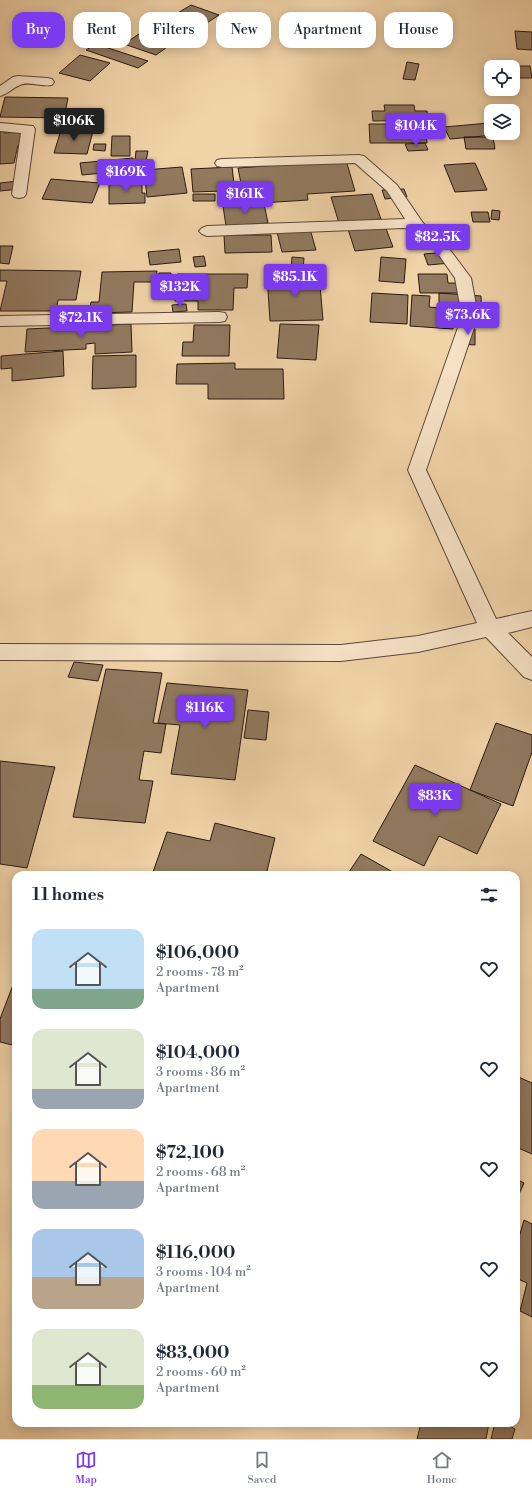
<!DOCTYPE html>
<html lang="en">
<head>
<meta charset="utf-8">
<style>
  body { margin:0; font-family:"Libre Bodoni",serif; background:#f2f2f3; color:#1f2937; height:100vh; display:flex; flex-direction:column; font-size:15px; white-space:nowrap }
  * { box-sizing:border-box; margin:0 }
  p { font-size:13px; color:#747a83 }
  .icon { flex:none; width:22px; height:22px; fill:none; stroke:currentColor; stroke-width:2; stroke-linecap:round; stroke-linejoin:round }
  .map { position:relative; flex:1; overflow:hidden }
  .drawer { position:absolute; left:12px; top:871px; width:508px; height:556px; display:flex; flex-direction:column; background:#fff; border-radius:12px; box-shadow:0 2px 10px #0003 }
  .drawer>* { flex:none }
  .banner { position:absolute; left:12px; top:12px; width:508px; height:36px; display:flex; gap:8px }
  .buttons { position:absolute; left:484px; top:60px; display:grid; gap:8px }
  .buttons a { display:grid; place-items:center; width:36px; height:36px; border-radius:8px; background:#fff; box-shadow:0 2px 10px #0003; font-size:20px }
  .price { position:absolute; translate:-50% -34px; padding:0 9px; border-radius:4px; background:#7c3aed; color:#fff; font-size:13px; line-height:26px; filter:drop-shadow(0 1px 2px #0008) }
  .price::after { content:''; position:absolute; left:50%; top:24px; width:12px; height:9px; margin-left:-6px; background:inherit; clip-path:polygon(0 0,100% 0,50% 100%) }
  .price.current { background:#222; color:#fff }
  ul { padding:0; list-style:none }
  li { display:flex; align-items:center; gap:12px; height:100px; padding:0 20px }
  li span { display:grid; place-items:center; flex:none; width:112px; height:80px; border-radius:12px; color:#555 }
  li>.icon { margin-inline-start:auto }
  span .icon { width:48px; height:48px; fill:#fffc; stroke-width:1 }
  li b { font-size:17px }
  h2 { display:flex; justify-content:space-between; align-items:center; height:48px; padding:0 20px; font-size:17px }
  .pill { padding:0 14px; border-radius:12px; background:#fff; box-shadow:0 2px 10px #0003; font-size:14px; line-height:36px }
  .pill.current { background:#7c3aed; color:#fff }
  .tabs { display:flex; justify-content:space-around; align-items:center; height:56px; border-top:1px solid #e0e1e3; background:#fff; font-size:11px; color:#747a83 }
  .tabs a { display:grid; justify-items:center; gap:2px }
  .tabs .current { color:#7c3aed }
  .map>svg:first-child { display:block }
</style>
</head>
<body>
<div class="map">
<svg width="532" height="1439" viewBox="0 0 532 1439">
  <rect width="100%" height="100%" fill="#f1d3a8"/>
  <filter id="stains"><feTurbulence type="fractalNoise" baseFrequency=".005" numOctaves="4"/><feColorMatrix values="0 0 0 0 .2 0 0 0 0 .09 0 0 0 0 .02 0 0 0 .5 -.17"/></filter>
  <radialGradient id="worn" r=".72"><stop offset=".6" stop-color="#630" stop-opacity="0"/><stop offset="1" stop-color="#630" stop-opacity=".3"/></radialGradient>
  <path fill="#927a60" stroke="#2b1913" d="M191 5 219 15 184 38 168 32 171 30 158 25Z
    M145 30 177 40 156 55 124 44Z
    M515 31 532 32V50L517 49Z
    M96 44 148 61 138 68 86 50Z
    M80 55 110 63 90 81 59 73Z
    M407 62 419 64 415 80 403 79Z
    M509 66H530L532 78H513V67Z
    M5 97 68 98 64 118 0 117Z
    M384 105H414L415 111H427L428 120 373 121 372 111H385Z
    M489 123 491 133H494L495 135 450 139 444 127Z
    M369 124H425L427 143H370Z
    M0 129H5L4 133 24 132 32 144 18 145 14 163 0 164Z
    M61 130 93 131 87 154 54 153Z
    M112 136H130V156H111Z
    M464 137H493L495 149H466Z
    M425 143 428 150 408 151 405 144Z
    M94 144H106L105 151 93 150Z
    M136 151H148L146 161H135Z
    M133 158 135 170 82 175 80 163Z
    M346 160 355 191 307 194 308 200 245 204 238 168Z
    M475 163 487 190 455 192 444 165Z
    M182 167 187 193 147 197 144 170Z
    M232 167 236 200H225L224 191 193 192 191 169Z
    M131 171 133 179 110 182 108 173Z
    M51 179 100 183 92 203 42 199Z
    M19 181 20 189 0 191V183Z
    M142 181V193H145V203L109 204V183Z
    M404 189 407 197 385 199 382 190Z
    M193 194H215V201H193Z
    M372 194 381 219 339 223 331 197Z
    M264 204 268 223 226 226 223 206Z
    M492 210 500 211 499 220 491 219Z
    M471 212H488L490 222H473Z
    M385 226 393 247 355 251 348 229Z
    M310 229 316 250 282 252 277 232Z
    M224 235H271L272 252 225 253Z
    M0 246H13L9 264 0 263Z
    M179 249 181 262 150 265 148 252Z
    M447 252 451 263 428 265 424 254Z
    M204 256 206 266 195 267 193 257Z
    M292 257 304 258 303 271H291Z
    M381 257 406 259 404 283 379 281Z
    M0 270 81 271 76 300H58L56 311H0L7 281H0Z
    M157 271 156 282H134L132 312 89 313 91 302H99L102 272Z
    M159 273H171L170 281H157Z
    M177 274H248L247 288H234L233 310H198V301H175Z
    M319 274 323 320 270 321 267 276Z
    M418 274H447L448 283H459L460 293H420Z
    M372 293 408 295 407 324 370 322Z
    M439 293 481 296 482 321 453 319V329L410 326 412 295 430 296 429 307 439 308Z
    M186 304 187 311 173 312 172 305Z
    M131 324 132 352 95 354V343L86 344V349L25 352 27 329Z
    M280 324 319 325 316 360 277 358Z
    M194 325H230L229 356H182L183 342H193Z
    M460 328 475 329V345L460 344Z
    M63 351 64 376 12 381V368L1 369V356Z
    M136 355V387L92 389 93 356Z
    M235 363V369H283L284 399H208V384H176L177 364Z
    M74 662 103 665 98 681 68 677Z
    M106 669 162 673 153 723 166 724 161 753 144 751 139 780 153 781 145 823 73 817Z
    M167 683 248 690 235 780 171 774 180 725 158 723Z
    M248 710 269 712 266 740 244 738Z
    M496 723 532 735V752L513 806 470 790Z
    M0 761 55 767 27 868 0 864Z
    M415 765 501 804 477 854 439 836 424 866 373 841Z
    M215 823 275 838 266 875H152L167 832 210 841Z
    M361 854 398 875H347Z
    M16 977V1046L0 1042V1019Z
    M516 1076 532 1083V1154L516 1147Z
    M516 1179 524 1183 516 1201Z
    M524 1220 532 1224V1317L520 1311 527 1283 516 1278V1248Z
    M421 1423H489L486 1439H417Z
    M495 1423H504L515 1429 512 1439H491Z"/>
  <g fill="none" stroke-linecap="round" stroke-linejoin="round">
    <defs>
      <path id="minor" d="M18 76 47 78 52 79 54 82 52 85C42 87 29 81 20 85 12 88 8 94 0 96V86L13 77Z
        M0 123 33 126 35 129 26 194 24 197 19 198 14 197 12 194 21 133 0 131Z
        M359 155 364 156 397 185 423 223 444 242 471 278 478 316 426 470 496 619 532 611V627L508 633 532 657V680L524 677 486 637 418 652 341 661 0 660V644L341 645 418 636 477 623 408 470 462 316 455 278 434 248 412 229 403 228 207 236 202 234 199 231 202 228 207 226 405 219 387 191 355 163 222 167 217 166 215 163 217 160 222 159Z
        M219 312 225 313 227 317 225 321 219 322 0 326V316Z"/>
    </defs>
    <use href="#minor" stroke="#5c4838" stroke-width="2"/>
    <use href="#minor" fill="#f6e2c6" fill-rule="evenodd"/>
  </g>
  <rect width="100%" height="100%" filter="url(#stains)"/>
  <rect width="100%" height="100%" fill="url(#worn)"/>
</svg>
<div class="buttons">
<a><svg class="icon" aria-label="locate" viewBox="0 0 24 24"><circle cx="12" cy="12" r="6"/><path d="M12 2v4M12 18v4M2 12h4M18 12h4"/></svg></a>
<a><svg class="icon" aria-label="layers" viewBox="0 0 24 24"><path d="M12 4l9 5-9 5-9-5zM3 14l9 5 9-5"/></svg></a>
</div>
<b class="price current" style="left:74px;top:142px">$106K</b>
<b class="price" style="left:416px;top:147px">$104K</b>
<b class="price" style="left:126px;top:193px">$169K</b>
<b class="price" style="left:245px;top:215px">$161K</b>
<b class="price" style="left:438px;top:258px">$82.5K</b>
<b class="price" style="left:295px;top:298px">$85.1K</b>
<b class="price" style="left:180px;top:308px">$132K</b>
<b class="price" style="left:468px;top:336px">$73.6K</b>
<b class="price" style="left:81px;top:339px">$72.1K</b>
<b class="price" style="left:205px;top:729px">$116K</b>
<b class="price" style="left:435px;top:817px">$83K</b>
<div class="banner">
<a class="pill current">Buy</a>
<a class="pill">Rent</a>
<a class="pill">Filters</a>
<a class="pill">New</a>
<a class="pill">Apartment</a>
<a class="pill">House</a>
</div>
<section class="drawer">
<h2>11 homes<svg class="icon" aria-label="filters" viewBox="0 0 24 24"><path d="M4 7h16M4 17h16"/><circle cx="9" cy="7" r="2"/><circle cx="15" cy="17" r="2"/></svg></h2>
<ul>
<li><span style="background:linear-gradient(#bfe0f5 75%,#7fa58c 0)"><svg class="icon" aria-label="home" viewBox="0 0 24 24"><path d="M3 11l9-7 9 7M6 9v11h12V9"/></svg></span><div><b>$106,000</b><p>2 rooms · 78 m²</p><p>Apartment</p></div><svg class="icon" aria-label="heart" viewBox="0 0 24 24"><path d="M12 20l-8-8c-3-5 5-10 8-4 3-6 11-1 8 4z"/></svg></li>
<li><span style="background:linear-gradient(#dfe7d0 75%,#9aa5b1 0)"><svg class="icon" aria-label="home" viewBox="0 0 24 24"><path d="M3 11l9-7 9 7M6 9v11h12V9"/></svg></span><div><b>$104,000</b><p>3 rooms · 86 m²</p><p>Apartment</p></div><svg class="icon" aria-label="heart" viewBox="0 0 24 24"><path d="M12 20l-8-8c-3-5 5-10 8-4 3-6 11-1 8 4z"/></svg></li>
<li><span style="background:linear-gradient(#ffd9b3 65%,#9aa5b1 0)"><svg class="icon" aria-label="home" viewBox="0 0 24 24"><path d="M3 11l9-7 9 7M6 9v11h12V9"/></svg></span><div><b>$72,100</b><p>2 rooms · 68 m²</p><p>Apartment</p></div><svg class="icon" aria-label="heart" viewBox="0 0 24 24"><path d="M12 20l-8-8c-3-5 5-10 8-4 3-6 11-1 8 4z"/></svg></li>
<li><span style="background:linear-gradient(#a9c7e8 60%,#b9a48a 0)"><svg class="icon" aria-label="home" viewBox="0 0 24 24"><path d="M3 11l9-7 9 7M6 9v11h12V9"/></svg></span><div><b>$116,000</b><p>3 rooms · 104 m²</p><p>Apartment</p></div><svg class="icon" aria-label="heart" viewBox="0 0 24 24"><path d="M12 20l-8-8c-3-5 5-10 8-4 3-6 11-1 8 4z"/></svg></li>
<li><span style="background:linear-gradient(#dfe7d0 70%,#8fb573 0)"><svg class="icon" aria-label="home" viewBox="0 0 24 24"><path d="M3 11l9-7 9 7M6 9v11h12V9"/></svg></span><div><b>$83,000</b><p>2 rooms · 60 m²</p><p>Apartment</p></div><svg class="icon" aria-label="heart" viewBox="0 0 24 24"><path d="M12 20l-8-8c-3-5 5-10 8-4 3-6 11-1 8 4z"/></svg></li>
</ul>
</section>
</div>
<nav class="tabs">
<a class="current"><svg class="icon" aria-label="map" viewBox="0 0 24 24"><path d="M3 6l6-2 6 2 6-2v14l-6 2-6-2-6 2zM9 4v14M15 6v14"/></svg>Map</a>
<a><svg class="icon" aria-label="saved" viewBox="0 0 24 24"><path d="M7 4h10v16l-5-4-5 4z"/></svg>Saved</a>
<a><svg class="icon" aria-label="home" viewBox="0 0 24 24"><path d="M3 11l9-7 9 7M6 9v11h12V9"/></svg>Home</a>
</nav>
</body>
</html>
